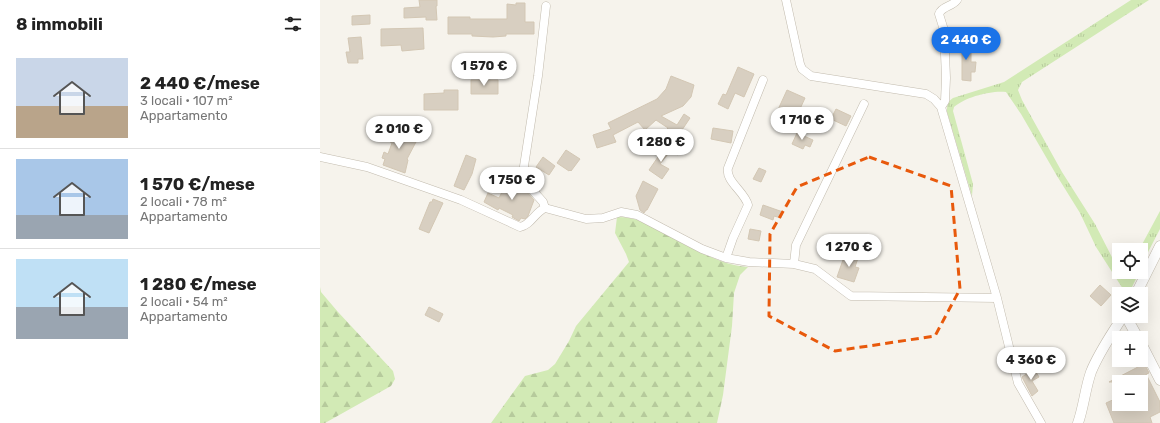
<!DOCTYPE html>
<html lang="it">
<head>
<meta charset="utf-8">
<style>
  body { margin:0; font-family:Rubik,sans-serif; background:#f6f6f6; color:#222; height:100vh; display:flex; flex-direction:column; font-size:15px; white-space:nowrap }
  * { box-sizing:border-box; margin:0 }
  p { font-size:13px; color:#767676 }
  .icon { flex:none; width:22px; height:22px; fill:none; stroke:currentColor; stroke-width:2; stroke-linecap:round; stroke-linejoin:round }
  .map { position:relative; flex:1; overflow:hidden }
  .panel { display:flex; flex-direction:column; background:#fff; width:320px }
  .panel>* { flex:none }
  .buttons { position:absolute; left:792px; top:243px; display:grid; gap:8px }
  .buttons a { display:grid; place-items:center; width:36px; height:36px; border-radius:0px; background:#fff; box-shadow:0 4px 16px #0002; font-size:20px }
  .price { position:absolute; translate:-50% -34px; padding:0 9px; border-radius:14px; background:#fff; color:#222; font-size:13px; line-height:26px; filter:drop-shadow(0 1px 2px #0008) }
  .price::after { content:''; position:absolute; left:50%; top:24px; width:12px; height:9px; margin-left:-6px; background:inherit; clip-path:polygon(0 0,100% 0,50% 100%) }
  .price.current { background:#1a73e8; color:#fff }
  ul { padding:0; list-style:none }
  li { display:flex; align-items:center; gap:12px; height:100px; padding:0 16px }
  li+li { border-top:1px solid #e0e0e0 }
  li span { display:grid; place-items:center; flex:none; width:112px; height:80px; border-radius:0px; color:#555 }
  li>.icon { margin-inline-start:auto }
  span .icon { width:48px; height:48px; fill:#fffc; stroke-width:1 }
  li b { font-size:17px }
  h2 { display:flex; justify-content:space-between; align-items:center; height:48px; padding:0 16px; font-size:17px }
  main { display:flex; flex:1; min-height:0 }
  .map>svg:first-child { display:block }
</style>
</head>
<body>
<main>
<section class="panel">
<h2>8 immobili<svg class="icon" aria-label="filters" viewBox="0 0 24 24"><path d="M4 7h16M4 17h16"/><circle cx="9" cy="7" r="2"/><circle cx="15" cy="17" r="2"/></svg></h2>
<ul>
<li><span style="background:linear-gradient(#c9d6e8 60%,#b9a48a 0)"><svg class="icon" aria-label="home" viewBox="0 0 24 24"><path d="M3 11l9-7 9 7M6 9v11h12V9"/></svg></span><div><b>2 440 €/mese</b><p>3 locali · 107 m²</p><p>Appartamento</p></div></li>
<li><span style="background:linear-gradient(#a9c7e8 70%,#9aa5b1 0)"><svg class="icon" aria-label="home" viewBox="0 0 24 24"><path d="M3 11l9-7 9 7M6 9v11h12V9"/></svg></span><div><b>1 570 €/mese</b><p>2 locali · 78 m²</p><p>Appartamento</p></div></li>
<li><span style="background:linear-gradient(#bfe0f5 60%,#9aa5b1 0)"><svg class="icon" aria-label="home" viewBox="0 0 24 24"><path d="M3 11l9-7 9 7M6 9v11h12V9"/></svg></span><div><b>1 280 €/mese</b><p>2 locali · 54 m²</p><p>Appartamento</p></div></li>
</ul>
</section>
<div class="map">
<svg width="840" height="423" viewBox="0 0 840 423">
  <defs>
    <pattern id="grass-tufts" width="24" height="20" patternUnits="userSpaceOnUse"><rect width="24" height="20" fill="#d2eab5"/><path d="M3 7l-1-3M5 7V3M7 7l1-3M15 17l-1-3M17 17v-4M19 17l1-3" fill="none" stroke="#b6ca9c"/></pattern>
    <pattern id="forest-firs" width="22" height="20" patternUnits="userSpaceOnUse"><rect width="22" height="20" fill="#d2eab5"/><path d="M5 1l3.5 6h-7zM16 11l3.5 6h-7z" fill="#b6ca9c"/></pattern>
  </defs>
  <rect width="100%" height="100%" fill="#f6f3ec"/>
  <path fill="url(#grass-tufts)" d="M811 0H829L702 82 698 90 702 100 742 172 775 224 798 269 799 268V272H816L818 275 810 291 803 289 776 247 760 213 737 176 701 114 686 92C672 90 645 97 634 107L633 111 653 184 652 196 627 112C627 106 627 102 633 98L684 82Z
    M840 211V229L826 256 823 255 821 260V250H819Z"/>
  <path fill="url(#forest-firs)" d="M297 217C317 217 329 224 346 233 372 247 398 265 428 267L420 275 414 293 412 326 403 395 397 423H171L205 376 228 370 235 364 249 341 256 326 309 262 306 254 295 233Z
    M0 287 1 292 18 312 73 371 75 379 71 386 5 423H0Z"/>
  <path fill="#d8cfc1" stroke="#d3c7b4" d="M99 0H117V6H116L117 20H106V17L84 18V8L100 7Z
    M196 3H205V22H214V34H186V36L173 37 152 36V34H128V17H150V19H187V4L196 5Z
    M50 15V24L32 25V16Z
    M103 28 104 49 82 51 81 45 61 46V29Z
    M41 37 43 59H38V63H28L26 52H30L28 38Z
    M638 41H647V50H651V62H656L655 72H651V81L642 80V52H638Z
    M418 67 434 74 424 97 415 93 408 109 398 104 403 94 406 95Z
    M351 76 374 85 371 97 363 106 341 116 357 125 364 114 370 118 360 133 369 136 367 141H368L366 146 364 145 358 155 354 152 361 140 352 135 345 143 339 138 348 128 336 120 325 130 318 122 293 135 296 142 277 148 273 135 291 129 288 123 337 99 346 89Z
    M151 80H178V94H151Z
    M124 90H138V110H104V94L124 93Z
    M467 90 485 98 474 122 456 114Z
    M516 109 531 116 526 126 511 119Z
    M74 127 97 140 87 159 88 160 85 173 63 165 65 159 62 158 64 152 68 154 72 143 67 140Z
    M393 128 413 131 411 143 391 139Z
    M477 133 493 140 490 147 485 145 483 149 472 144Z
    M347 144 352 149 340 164 349 169 342 179 329 170Z
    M246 150 260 159 251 171 250 170 249 171 237 163Z
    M146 155 156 159 152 174 144 190 134 186Z
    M223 157 235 166 229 175 216 167Z
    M439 168 446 171 441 182 433 179Z
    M192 181 201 184 202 187 201 189 206 191 214 200 208 216 205 219 201 218 199 221 192 217 193 215 179 208 178 210 164 202 168 193 179 198 185 186 190 188Z
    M323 181 338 189 327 210H326L324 213 320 210 316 196Z
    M113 199 123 203 109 233 99 229 110 202H112Z
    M443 205 463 212 461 218 454 216 453 220 440 215Z
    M430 229 441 231 439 241 428 239Z
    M529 253 539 255 535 267 539 268 534 282 517 277 524 257 529 259Z
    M780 285 791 295 781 306 770 296Z
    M109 307 123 314 119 322 105 315Z
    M822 359 829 373 826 374 840 402V412L830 417 832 423H794L786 403 797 398 799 404H821V377L811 382H789L818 367 816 362Z
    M714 369 719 377 712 381 718 391 712 396 702 377Z"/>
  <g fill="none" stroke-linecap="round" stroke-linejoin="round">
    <defs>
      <path id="minor" d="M466 0 480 64 482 69 491 76 606 94 614 99 621 107 677 298 698 383 721 423
        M226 6 218 76 204 166 207 184 223 202 225 208 266 219 283 218 301 212 317 215 382 249 406 258 429 262 474 264 495 269 531 296 677 298
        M621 107 625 101 626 78 624 30 619 14C622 6 632 7 637 0
        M0 157 47 167 141 200 200 227C211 225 215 212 225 208
        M406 258 413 238 428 205C425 192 405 181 408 168L443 80
        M474 264 476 245 544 104"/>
      <path id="tertiary" d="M816 294 840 246
        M804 316 808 320 818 338
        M821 343 840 380
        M758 423C764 406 765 389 771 372 779 352 792 334 803 316"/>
    </defs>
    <use href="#minor" stroke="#c2bbae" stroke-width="9"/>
    <use href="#tertiary" stroke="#c2bbae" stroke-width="11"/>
    <use href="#minor" stroke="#fff" stroke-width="8"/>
    <use href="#tertiary" stroke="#fff" stroke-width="10"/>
  </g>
  <path fill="none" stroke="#e8590c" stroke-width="3" stroke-dasharray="8 5" stroke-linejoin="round" d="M549 157 631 186 640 289 615 336 515 351 449 316 450 234 477 187Z"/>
</svg>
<div class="buttons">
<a><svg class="icon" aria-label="locate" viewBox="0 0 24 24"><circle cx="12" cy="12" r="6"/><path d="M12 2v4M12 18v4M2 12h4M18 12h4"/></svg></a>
<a><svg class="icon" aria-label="layers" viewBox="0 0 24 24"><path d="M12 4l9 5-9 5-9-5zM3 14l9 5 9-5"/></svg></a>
<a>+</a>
<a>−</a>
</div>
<b class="price current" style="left:646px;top:61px">2 440 €</b>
<b class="price" style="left:164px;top:87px">1 570 €</b>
<b class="price" style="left:482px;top:141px">1 710 €</b>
<b class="price" style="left:79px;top:150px">2 010 €</b>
<b class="price" style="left:341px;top:163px">1 280 €</b>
<b class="price" style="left:192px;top:201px">1 750 €</b>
<b class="price" style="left:529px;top:268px">1 270 €</b>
<b class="price" style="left:711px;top:381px">4 360 €</b>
</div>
</main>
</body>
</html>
